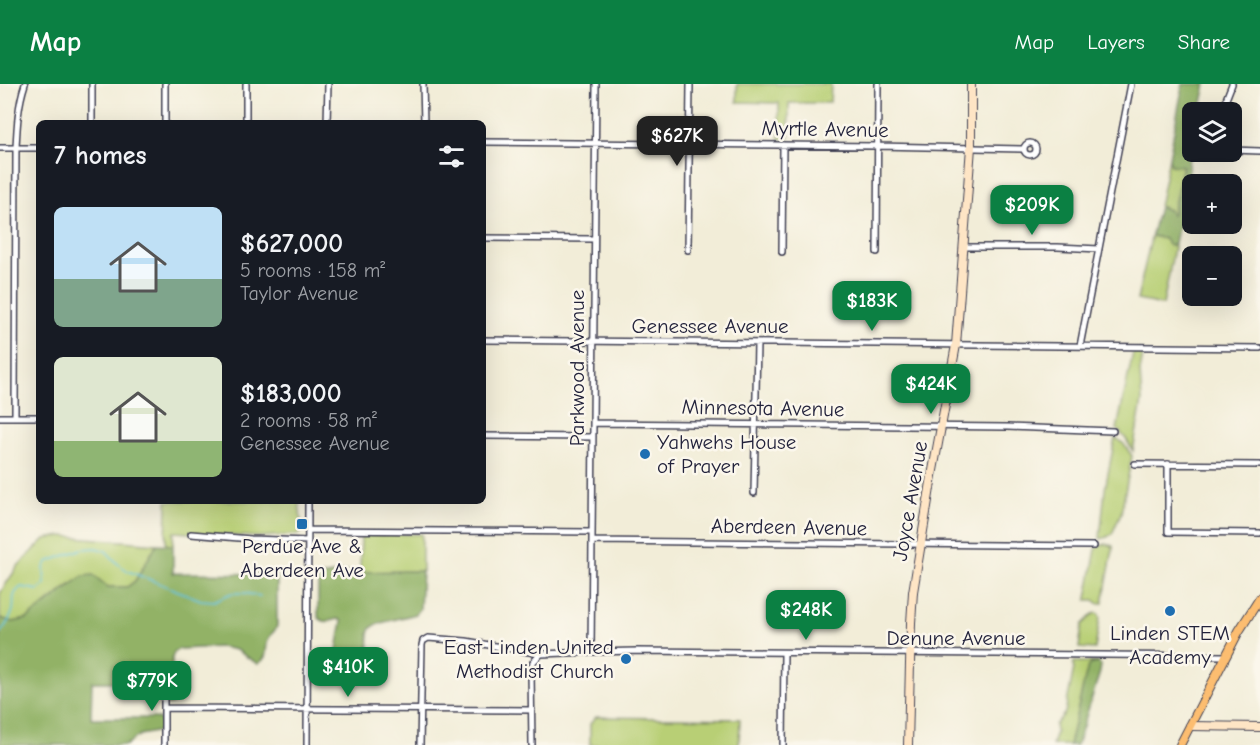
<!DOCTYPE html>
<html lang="en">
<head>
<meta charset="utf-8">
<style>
  body { margin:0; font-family:"Comic Neue",sans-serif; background:#20242c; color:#f1f3f6; height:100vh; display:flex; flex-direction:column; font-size:22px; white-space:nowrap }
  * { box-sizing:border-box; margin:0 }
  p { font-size:20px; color:#9ea1a6 }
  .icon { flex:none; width:33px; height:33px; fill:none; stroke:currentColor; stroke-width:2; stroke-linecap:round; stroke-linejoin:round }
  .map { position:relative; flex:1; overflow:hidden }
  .drawer { position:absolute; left:36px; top:36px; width:450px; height:384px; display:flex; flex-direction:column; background:#171b24; border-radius:9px; box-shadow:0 6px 24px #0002 }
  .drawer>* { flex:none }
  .buttons { position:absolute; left:1182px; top:18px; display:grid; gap:12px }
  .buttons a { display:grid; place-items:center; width:60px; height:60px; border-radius:9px; background:#171b24; box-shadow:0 6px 24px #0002; font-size:30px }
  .price { position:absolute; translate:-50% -51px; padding:0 14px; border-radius:12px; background:#0b8043; color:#fff; font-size:20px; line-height:39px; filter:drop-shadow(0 2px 3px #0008) }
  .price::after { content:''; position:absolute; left:50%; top:36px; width:18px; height:14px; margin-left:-9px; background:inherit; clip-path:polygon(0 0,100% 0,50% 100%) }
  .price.current { background:#222; color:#fff }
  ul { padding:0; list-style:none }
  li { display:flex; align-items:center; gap:18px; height:150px; padding:0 18px }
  li span { display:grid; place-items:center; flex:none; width:168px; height:120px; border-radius:9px; color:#555 }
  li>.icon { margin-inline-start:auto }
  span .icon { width:72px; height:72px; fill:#fffc; stroke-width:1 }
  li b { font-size:26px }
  h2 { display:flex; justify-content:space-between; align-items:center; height:72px; padding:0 18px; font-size:26px }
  header { display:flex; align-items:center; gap:36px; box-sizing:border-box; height:84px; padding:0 30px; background:#0b8043; color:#fff }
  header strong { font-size:28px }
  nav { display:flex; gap:33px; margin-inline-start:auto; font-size:21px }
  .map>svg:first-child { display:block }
</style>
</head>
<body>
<header>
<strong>Map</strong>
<nav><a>Map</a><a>Layers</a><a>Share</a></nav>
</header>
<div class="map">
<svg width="1260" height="661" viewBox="0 0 1260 661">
  <rect width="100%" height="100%" fill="#fbf7ec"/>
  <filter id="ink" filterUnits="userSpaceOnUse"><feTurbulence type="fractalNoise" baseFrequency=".0167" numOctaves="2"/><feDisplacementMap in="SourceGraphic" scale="12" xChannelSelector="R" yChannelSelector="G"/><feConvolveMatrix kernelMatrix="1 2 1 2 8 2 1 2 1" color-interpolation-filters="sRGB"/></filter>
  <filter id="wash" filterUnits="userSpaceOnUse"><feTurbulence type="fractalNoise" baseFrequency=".008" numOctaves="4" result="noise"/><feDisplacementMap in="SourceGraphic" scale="24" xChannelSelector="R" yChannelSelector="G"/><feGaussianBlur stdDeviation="1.35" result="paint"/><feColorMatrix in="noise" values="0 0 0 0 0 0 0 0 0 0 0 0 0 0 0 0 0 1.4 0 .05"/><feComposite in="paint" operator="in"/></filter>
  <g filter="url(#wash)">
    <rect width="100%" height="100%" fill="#f2edd8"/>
    <path fill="#b8cf74" stroke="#6d7858" stroke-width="1.5" d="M737 0H831L830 19H789V55H779V19L737 18Z
      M1169 74 1171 81H1183L1172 132 1163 123H1159Z
      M1152 150 1153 152 1165 155 1171 162 1175 159 1163 221 1137 216Z
      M1138 266 1143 267V270L1140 288 1142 317 1133 367 1126 355 1117 345 1133 269Z
      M1115 354C1124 357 1127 365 1132 372L1121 429 1112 450 1107 453 1101 455 1100 454 1105 405Z
      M167 417H299L302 446 301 449 297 451 258 453 174 448 173 461H166Z
      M422 450V487L360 488 361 451Z
      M62 452 157 460 135 497 127 503H108L93 491 70 501 27 535 13 538 0 534V509L18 482 45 455Z
      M1106 460 1113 462V465L1103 519 1099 520 1094 516H1087V514L1096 465 1099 462Z
      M1098 529 1100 533 1095 565 1079 564 1082 541 1093 530Z
      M1074 578H1099L1098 579 1091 580 1088 582 1069 661H1052L1056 648 1055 641 1065 629 1074 584 1073 583Z
      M596 633 740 635 739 661H590V640Z"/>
    <path fill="#92b266" stroke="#5a6a50" stroke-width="1.5" d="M1183 0H1206L1200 28H1192V67L1188 79 1189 92 1175 159 1171 162 1168 161 1165 155 1153 152 1152 150 1159 123 1169 126 1172 131 1183 82 1171 81 1169 74Z
      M157 460 173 461V489L277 490V542C275 548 270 550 268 556 264 567 270 572 258 580L236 566 221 563 179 565 174 568 172 574V620L168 621 165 619 164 598H92L91 634H156L161 636V647L140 651 126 661H0V534L13 538 27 535 83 492 93 491 108 503H127L135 497Z
      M422 487 420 525 416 530 377 540 370 545C366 559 372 567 367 580L344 582 338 577 337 566 342 537 338 535C330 537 324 540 318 533V495L320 492 345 488Z
      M1098 579 1101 581 1100 588 1077 661H1069L1088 582 1091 580Z"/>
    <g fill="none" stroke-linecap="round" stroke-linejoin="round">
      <path stroke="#5ec3dc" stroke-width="1.5" d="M0 549C5 543 11 533 13 526 15 515 10 512 21 503L38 506 45 501 44 484 47 478 82 465 96 464 106 467 118 480 128 487 201 516 214 517 232 509H244L260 512"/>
    </g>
  </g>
  <g filter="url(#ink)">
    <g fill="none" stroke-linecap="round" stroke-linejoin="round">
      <defs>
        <path id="street" d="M423 0 424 39
          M1221 28 1232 0
          M92 39V0
          M165 39V0
          M246 39V0
          M327 39 328 0
          M483 58 877 62 1023 65
          M1024 65a6 6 0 1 1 12 0a6 6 0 1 1-12 0Z
          M0 64H39
          M1232 66 1260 67
          M483 154 594 155
          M964 163H1058L1099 165
          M688 166 690 0
          M782 168 783 61
          M877 168 878 0
          M483 256 1260 264
          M1080 262 1131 0
          M0 333H39
          M15 333 16 64C17 42 18 21 25 0
          M594 339 1007 343 1113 347
          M483 352 593 353
          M1135 380 1260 381
          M1168 380V448L1260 449
          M754 409 757 259
          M308 446 592 448
          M191 450 251 455 308 457
          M592 457 1094 462
          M591 568 596 0
          M164 624 532 626
          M164 661V596
          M307 661 308 417
          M420 661 422 561 423 557 428 554 466 557 541 570 591 568 637 567 1226 572
          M532 661 531 588 533 578 541 570
          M783 661 784 569"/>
        <path id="secondary" d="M1190 642 1260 643
          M908 661 911 539 913 508 932 392 956 261 971 63V0"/>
        <path id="primary" d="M1180 661 1239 547 1260 514"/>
      </defs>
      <use href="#street" stroke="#414053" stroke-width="8"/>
      <use href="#secondary" stroke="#414053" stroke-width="10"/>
      <use href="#primary" stroke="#414053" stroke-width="10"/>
      <use href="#street" stroke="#fff" stroke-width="5"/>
      <use href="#secondary" stroke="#fee5c5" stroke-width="8"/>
      <use href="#primary" stroke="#fcbd6f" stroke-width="8"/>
    </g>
  </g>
  <g fill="#1f6fb2" stroke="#fbf7ec" stroke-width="2">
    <circle cx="645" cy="370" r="6"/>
    <rect x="296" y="434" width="12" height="12" rx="3"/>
    <circle cx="1170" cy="527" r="6"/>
    <circle cx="626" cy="575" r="6"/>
  </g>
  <g text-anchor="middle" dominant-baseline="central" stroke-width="5" stroke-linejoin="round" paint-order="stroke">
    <g font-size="21" fill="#22223b" stroke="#fbf7ec">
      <text transform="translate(825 45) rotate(1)">Myrtle Avenue</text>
      <text x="710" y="242">Genessee Avenue</text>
      <text transform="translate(577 284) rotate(-90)">Parkwood Avenue</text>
      <text transform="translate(763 324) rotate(1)">Minnesota Avenue</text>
      <text transform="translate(910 417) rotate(-80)">Joyce Avenue</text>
      <text transform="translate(789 443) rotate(1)">Aberdeen Avenue</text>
      <text x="956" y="554">Denune Avenue</text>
    </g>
    <g font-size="21" fill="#22223b" stroke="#fbf7ec">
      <text x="657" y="358" text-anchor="start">Yahwehs House<tspan x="657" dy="24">of Prayer</tspan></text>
      <text x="302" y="462">Perdue Ave &amp;<tspan x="302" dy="24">Aberdeen Ave</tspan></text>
      <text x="1170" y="549">Linden STEM<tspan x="1170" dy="24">Academy</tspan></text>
      <text x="614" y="563" text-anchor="end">East Linden United<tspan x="614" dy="24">Methodist Church</tspan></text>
    </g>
  </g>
</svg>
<div class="buttons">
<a><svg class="icon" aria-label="layers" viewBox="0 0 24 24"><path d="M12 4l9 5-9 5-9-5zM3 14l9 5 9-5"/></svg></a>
<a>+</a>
<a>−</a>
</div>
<b class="price current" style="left:677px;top:83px">$627K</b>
<b class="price" style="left:1032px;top:152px">$209K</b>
<b class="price" style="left:872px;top:248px">$183K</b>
<b class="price" style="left:931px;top:331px">$424K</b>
<b class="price" style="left:806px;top:557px">$248K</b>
<b class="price" style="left:348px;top:614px">$410K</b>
<b class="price" style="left:152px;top:628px">$779K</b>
<section class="drawer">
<h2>7 homes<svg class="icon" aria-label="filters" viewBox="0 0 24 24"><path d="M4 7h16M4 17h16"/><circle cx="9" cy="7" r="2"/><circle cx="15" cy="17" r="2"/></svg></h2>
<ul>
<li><span style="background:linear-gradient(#bfe0f5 60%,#7fa58c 0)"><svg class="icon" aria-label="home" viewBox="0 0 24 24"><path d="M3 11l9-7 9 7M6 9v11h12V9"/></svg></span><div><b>$627,000</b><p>5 rooms · 158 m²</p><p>Taylor Avenue</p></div></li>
<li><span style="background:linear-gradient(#dfe7d0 70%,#8fb573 0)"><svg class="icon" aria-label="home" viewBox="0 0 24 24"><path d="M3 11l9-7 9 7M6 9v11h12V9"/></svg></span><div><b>$183,000</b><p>2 rooms · 58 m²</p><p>Genessee Avenue</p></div></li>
</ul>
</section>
</div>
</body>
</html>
